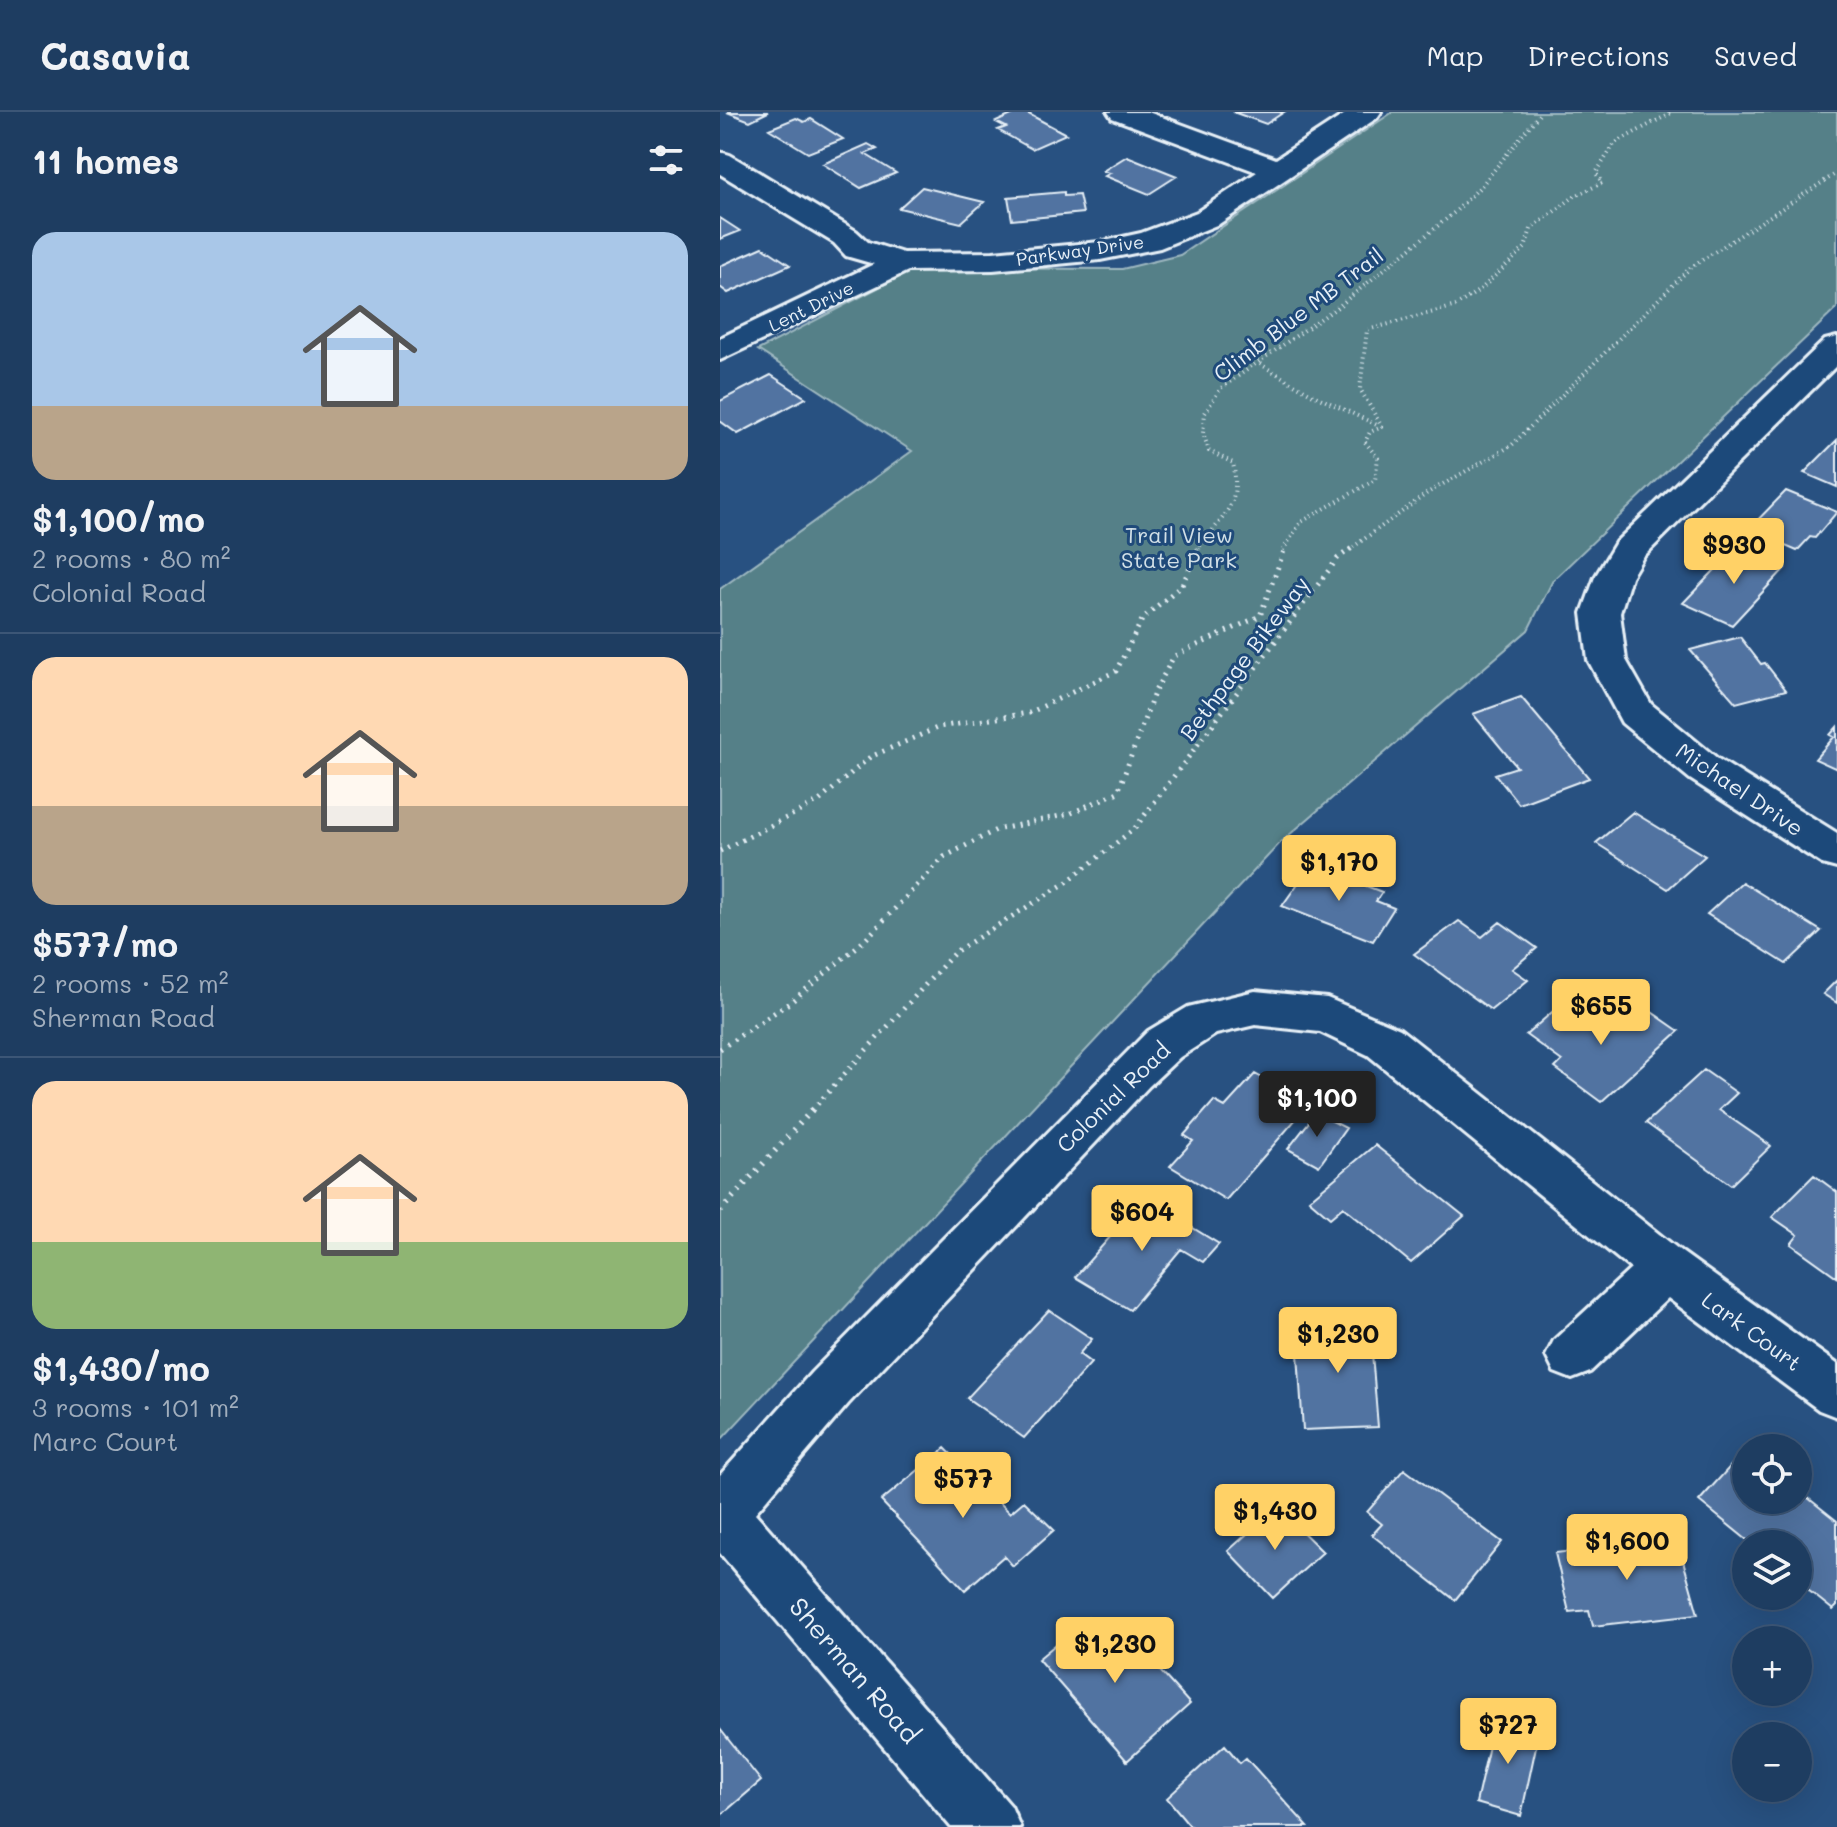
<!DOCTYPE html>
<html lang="en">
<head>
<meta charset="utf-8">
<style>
  body { margin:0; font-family:Mali,sans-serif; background:#264467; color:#f1f3f6; height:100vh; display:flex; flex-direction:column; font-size:30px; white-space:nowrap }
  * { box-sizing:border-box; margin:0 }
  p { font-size:26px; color:#a1aebd }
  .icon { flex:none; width:44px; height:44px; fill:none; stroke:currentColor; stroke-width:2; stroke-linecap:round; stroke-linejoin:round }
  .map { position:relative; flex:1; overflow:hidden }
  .details { display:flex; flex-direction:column; background:#1e3d61; width:720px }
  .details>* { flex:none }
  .tools { position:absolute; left:1012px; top:1322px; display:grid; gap:16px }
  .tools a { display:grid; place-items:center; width:80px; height:80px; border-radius:50%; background:#1e3d61; box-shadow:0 8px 32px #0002,0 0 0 2px #3c5676; font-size:40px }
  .price { position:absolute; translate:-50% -68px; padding:0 18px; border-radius:8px; background:#ffd166; color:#111; font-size:26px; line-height:52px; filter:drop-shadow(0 2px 4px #0008) }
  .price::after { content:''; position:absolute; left:50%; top:48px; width:24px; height:18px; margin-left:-12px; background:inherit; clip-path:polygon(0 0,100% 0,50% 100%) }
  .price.current { background:#222; color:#fff }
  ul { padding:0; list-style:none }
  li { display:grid; align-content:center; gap:16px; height:424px; padding:0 32px }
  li+li { border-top:2px solid #3c5676 }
  li span { display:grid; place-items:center; height:248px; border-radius:24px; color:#555 }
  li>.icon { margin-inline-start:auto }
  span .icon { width:144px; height:144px; fill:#fffc; stroke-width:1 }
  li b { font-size:34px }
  h2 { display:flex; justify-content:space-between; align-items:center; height:96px; padding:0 32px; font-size:34px }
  header { display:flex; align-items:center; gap:48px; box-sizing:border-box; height:112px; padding:0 40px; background:#1e3d61; border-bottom:2px solid #3c5676 }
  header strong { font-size:38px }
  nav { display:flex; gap:44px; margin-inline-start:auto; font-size:28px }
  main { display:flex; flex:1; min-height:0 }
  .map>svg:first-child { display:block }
</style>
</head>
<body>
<header>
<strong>Casavia</strong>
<nav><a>Map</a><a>Directions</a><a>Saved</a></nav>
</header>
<main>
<section class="details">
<h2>11 homes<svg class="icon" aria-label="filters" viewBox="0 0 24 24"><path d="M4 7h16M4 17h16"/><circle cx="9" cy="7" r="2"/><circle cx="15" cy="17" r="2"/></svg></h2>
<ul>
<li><span style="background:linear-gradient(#a9c7e8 70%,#b9a48a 0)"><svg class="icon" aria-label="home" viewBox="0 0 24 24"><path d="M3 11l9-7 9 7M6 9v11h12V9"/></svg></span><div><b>$1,100/mo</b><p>2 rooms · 80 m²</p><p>Colonial Road</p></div></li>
<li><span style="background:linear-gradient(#ffd9b3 60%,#b9a48a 0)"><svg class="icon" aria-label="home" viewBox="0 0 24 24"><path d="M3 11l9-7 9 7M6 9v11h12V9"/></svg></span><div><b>$577/mo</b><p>2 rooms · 52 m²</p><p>Sherman Road</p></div></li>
<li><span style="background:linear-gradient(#ffd9b3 65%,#8fb573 0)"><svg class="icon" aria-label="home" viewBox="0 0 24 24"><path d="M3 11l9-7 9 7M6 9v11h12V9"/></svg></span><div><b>$1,430/mo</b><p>3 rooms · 101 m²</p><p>Marc Court</p></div></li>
</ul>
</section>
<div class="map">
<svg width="1117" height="1715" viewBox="0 0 1117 1715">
  <rect width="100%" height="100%" fill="#285181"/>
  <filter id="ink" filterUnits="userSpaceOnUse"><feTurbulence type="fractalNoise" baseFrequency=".0125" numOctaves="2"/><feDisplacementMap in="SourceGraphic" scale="16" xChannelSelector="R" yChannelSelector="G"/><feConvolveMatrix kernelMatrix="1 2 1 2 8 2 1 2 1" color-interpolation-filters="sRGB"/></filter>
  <g filter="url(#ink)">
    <path fill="#558088" stroke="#9eb8c0" stroke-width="2" d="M673 0H1117V196L833 468 808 518 561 730 0 1329V477L192 339 38 238 196 156 402 157 460 143Z"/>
    <path fill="#5173a1" stroke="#e8f1f8" stroke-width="2" d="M7 0H48L30 9Z
      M298 0H305L346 22 312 37 278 18 286 15 276 10Z
      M513 0H564L546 12Z
      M76 6 84 10 91 7 123 27 88 41 49 17Z
      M148 32 157 37 145 42 176 61 141 76 103 52Z
      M407 44 457 64 429 82 385 64 390 61 383 59Z
      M202 75 264 90 241 111 179 96Z
      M344 80V84L359 83 363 101 292 108 288 85Z
      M0 106 20 119 0 127Z
      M43 135 70 153 8 181 0 175V154Z
      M51 263 86 286 18 322 0 309V289Z
      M1117 328V375L1084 361Z
      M1066 379 1117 400 1095 426 1090 425 1077 439 1028 418Z
      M1017 435 1065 456 1012 513 963 491Z
      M1020 525 1041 552 1045 551 1066 578 1016 591 970 538Z
      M801 585 869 666 799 692 775 662 797 655 753 602Z
      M1117 615V657L1095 647 1114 625 1110 623Z
      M913 700 985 744 948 777 876 731Z
      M591 753 662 780 656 789 674 796 653 829 562 794Z
      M1022 770 1101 819 1066 852 987 802Z
      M739 809 762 825 780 810 817 836 792 857 808 868 771 898 694 842Z
      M1117 868V891L1103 882Z
      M839 894 857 907 865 901 892 920 923 894 959 919 881 990 835 956 842 949 806 923Z
      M984 958 1017 981 999 998 1051 1034 1011 1073 926 1011Z
      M535 962 589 992 506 1088 450 1054 473 1029 464 1023 494 989 505 995Z
      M596 1001 626 1016 599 1054 568 1037Z
      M655 1033 744 1104 691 1151 623 1095 610 1106 589 1088Z
      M1094 1063 1117 1080V1165L1071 1132 1078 1123 1052 1105Z
      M424 1086 499 1132 483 1150 461 1137 410 1198 355 1165Z
      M329 1198 372 1227 359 1242 371 1251 304 1326 247 1286Z
      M649 1204 658 1315 583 1318 577 1226 593 1225 592 1207Z
      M225 1336 290 1401 304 1389 334 1418 293 1454 284 1444 245 1478 161 1389Z
      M1026 1337V1388H1078V1378L1117 1409V1494L1113 1498 1078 1470V1432H1032L979 1389Z
      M684 1357 782 1430 735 1488 652 1423 662 1412 647 1400Z
      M557 1395 603 1440 553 1486 508 1439Z
      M957 1427 978 1502 873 1514 869 1498 849 1500 835 1441Z
      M368 1506 382 1523 397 1511 470 1592 407 1649 318 1547Z
      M776 1603 820 1616 801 1704 756 1691Z
      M0 1617 41 1669 0 1704Z
      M505 1633 520 1651 526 1646 588 1715H471L447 1686Z"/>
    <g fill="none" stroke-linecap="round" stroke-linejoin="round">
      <defs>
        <path id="minor" d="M388 0H428L556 47 628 0H661L657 6 499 112 440 136 380 148 273 158 188 159 0 248V226L154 152 126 144 114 131 0 62V40L10 43 136 119 148 130 183 141 273 140 380 130 421 121 477 100 537 60 392 6Z
          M1117 225V253L923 445 911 465 900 501 906 548 931 592 998 647 1117 721V756L1102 752 970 667 902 611 868 548 862 501 875 465 896 430 1105 228Z
          M535 879 607 886 680 917 963 1141 1117 1252V1305L1099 1298 948 1186 870 1260 852 1267 834 1260 826 1244 834 1228 911 1157 648 943 600 920 535 913 496 922 460 945 429 974 128 1292 35 1401 291 1694 300 1715H231L0 1441V1363L92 1260 428 919 468 895Z"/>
      </defs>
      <use href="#minor" stroke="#e8f1f8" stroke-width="6"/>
      <path stroke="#e8f1f8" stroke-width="4" stroke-dasharray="1 4" stroke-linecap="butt" d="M540 252 593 283 659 314
        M477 438C501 405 522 395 513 351L489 339 483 321 485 301 501 276 619 194 735 100 762 73 821 0
        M563 438 581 410 655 368 658 346 645 330 650 320 662 315 640 277 647 218 736 194 761 177 805 136 811 117 855 84 882 71 876 61 895 31 953 0
        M629 438 709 380 791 334 971 155 1117 61"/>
      <path stroke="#e8f1f8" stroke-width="5" stroke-dasharray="2 6" stroke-linecap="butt" d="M0 739 98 690 150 645 219 615 309 601 396 559 423 506 462 473 479 436
        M0 937 72 889 145 828 224 745 276 718 349 702 398 680 434 581 454 544 540 504 565 436
        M92 998 235 840 347 770 415 716 618 446 632 436"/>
      <path stroke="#e8f1f8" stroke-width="6" stroke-dasharray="2 7" stroke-linecap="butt" d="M0 1099 94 996"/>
      <use href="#minor" fill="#1f4a7a" fill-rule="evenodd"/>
    </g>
  </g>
  <g text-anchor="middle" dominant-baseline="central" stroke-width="6" stroke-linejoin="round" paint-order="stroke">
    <g font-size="18" fill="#e8f1f8" stroke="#1f4a7a">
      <text transform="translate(360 138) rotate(-8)">Parkway Drive</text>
      <text transform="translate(91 194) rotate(-26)">Lent Drive</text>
    </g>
    <g font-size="22" fill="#e8f1f8" stroke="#1f4a7a">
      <text transform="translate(578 202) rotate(-37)">Climb Blue MB Trail</text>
      <text transform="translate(524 546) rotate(-53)">Bethpage Bikeway</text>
      <text transform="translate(1020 677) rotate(34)">Michael Drive</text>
      <text transform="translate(393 985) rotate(-44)">Colonial Road</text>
      <text transform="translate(1032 1219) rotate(36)">Lark Court</text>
    </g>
    <g font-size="22" fill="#d2e0e7" stroke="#1f4a7a">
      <text x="459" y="422">Trail View<tspan x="459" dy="25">State Park</tspan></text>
    </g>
    <g font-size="26" fill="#e8f1f8" stroke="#1f4a7a">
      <text transform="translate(135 1558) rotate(49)">Sherman Road</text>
    </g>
  </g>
</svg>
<div class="tools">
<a><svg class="icon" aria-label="locate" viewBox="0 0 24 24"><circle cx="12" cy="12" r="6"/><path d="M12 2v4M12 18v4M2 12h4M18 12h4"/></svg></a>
<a><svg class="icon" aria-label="layers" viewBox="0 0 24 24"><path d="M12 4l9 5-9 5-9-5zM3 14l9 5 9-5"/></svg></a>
<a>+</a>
<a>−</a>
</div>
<b class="price" style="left:1014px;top:474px">$930</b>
<b class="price" style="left:619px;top:791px">$1,170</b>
<b class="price" style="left:881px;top:935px">$655</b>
<b class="price current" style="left:597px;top:1027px">$1,100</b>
<b class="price" style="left:422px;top:1141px">$604</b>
<b class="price" style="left:618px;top:1263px">$1,230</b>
<b class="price" style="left:243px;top:1408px">$577</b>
<b class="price" style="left:555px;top:1440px">$1,430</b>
<b class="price" style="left:907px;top:1470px">$1,600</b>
<b class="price" style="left:395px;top:1573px">$1,230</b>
<b class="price" style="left:788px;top:1654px">$727</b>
</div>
</main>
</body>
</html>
